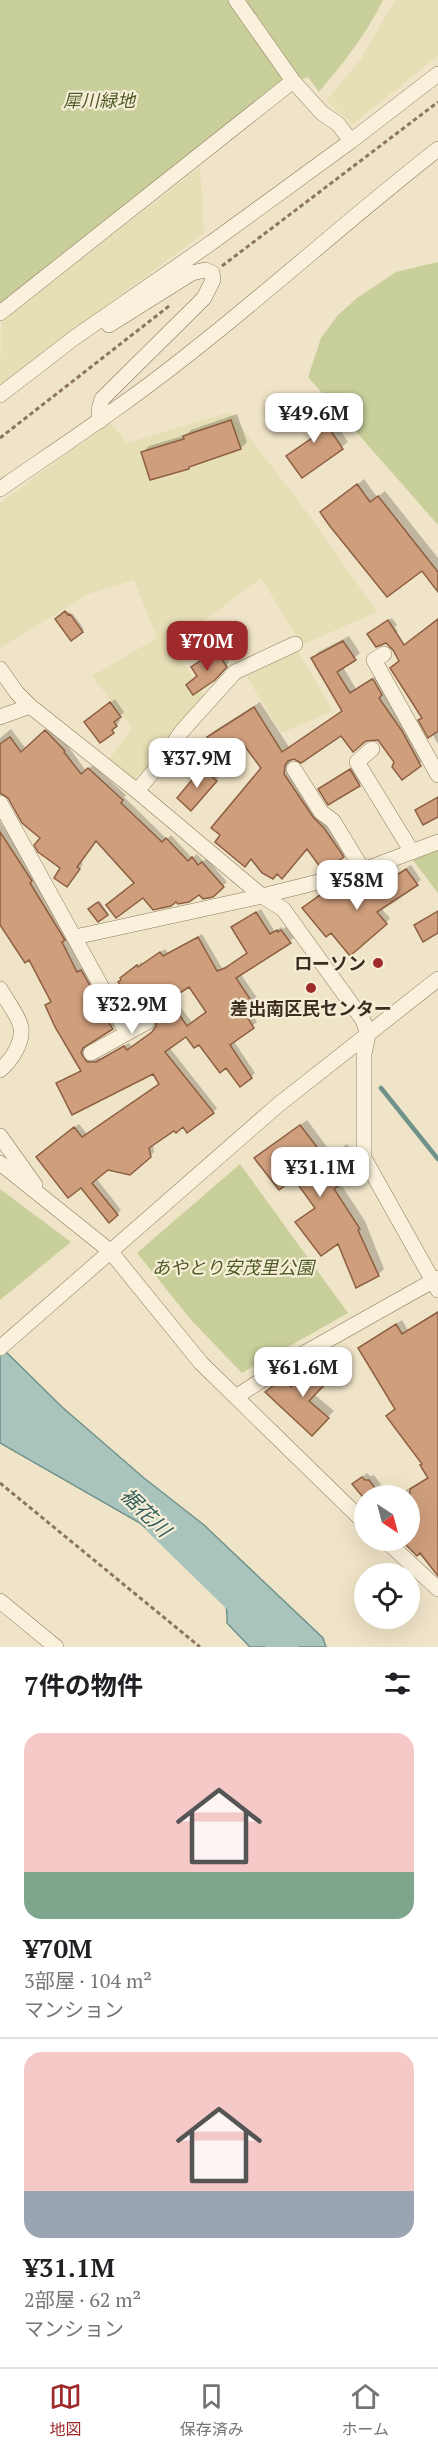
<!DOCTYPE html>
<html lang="ja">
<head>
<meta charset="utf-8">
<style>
  body { margin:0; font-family:"PT Serif","Noto Sans JP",serif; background:#f6f6f6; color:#202124; height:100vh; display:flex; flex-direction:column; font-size:22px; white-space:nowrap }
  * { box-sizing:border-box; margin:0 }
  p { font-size:20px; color:#757577 }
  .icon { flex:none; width:33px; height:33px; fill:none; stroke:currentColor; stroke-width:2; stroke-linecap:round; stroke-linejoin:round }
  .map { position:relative; height:1647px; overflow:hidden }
  .panel { display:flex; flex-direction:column; background:#fff; flex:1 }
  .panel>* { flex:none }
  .needle { width:39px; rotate:144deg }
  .controls { position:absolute; left:354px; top:1485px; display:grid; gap:12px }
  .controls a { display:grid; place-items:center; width:66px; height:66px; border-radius:50%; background:#fff; box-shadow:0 6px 24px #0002; font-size:30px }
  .price { position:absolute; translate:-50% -51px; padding:0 14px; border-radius:12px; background:#fff; color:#222; font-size:20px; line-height:39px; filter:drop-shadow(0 2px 3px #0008) }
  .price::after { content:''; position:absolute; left:50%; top:36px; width:18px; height:14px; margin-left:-9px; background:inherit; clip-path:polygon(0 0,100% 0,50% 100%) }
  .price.current { background:#9e2a2b; color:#fff }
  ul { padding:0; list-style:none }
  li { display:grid; align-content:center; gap:12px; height:318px; padding:0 24px }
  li+li { border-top:2px solid #e0e0e0 }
  li span { display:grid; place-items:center; height:186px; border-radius:18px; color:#555 }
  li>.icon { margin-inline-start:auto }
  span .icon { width:108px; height:108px; fill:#fffc; stroke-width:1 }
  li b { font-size:26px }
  h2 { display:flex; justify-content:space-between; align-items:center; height:72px; padding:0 24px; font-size:26px }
  .dock { display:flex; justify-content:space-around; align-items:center; height:84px; border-top:2px solid #e0e0e0; background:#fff; font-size:16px; color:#757577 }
  .dock a { display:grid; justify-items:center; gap:3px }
  .dock .current { color:#9e2a2b }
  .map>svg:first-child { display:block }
</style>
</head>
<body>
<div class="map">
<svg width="438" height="1647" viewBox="0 0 438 1647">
  <rect width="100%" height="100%" fill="#f0e4c8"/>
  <path fill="#e6deb5" d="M395 0H438V56L353 124 326 101 361 59Z
    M200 167 204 233 0 385 1 322Z
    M230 412 306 511 377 612 302 645 261 578 172 645 204 694 156 759 130 782 108 761 132 728 92 676 157 638 134 580 89 594 0 648V503L110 422 127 443Z
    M297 649 333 711 281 733 244 672Z"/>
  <path fill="#c9cf9b" d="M0 0H383C366 35 344 62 319 92L308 77 277 89 87 234 31 281 0 303Z
    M438 262V525L308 377 321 338 338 315 357 298 396 272Z
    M438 850V893L412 859Z
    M240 1164 348 1313 242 1373 192 1321 137 1253Z
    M0 1189 71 1242 0 1300Z"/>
  <path fill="#a9c4bc" stroke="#6f938a" stroke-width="1.5" d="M0 1346 62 1407 144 1478 204 1525 323 1638 326 1647H250L227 1623C229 1585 207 1571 182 1547L166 1546 140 1523 0 1443Z"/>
  <path fill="#0003" fill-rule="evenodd" d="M320 400 348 442 302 476 288 456 313 437 305 410Z
    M237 414 247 442 241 448 192 465 189 468 143 452 149 446 186 435 191 430Z
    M364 479 377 497 385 491 438 558V590L422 569 322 512Z
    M68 611 70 615 73 614 84 629 71 639 57 619Z
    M392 618 397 625 395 627 398 632 394 636 373 630Z
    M349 636 360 653 343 667 356 689 379 674 426 758 402 778 396 762 379 739 341 734 291 758 290 768 348 850 343 856 308 847 262 768 241 738 207 749 213 743 209 737 214 731 260 702 289 747 343 710 313 658 318 652Z
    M220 648 229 662 214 679 198 676 196 664Z
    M115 699 124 712 118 718 120 721 116 726 117 727 101 741 90 718Z
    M438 702V744L423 717Z
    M50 727 68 746 86 771 93 765 126 795 124 797 167 839 171 835 192 858 197 854 203 861 207 859 227 882 212 895 135 883 97 839 81 862 83 864 71 881 9 797 0 792V738L11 729 26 749Z
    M207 765 220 776 195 805 203 769Z
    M354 766 363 781 359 785 320 789Z
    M0 814 3 819 0 821 35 876 68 935 66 938 82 969 86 967 117 1024 86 1044 85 1048 90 1057 101 1058 129 1043 132 1047 157 1027V1016L126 974 142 962 143 964 165 949 168 953 202 934 222 968 231 964 248 952 237 924 261 909 275 932 281 927 283 929 286 927 294 938 240 973 260 1002 250 1011 257 1022 233 1040 255 1073 251 1077 227 1066 186 1034 169 1047 217 1108 213 1112 175 1129 153 1144 154 1152 150 1156 108 1169 96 1178 121 1210 117 1214 42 1153 79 1124 87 1134 160 1083 153 1072 58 1084 82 1070 46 1005 52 1000 30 958 2 926H0ZM189 985 207 1011 192 1022 172 996Z
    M411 865 421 880 381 908 390 918 386 923 309 904 332 886 340 894 355 883 361 891 375 881 379 886Z
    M100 901 108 913 107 914 90 909Z
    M307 1120 333 1155 347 1144 362 1166 340 1183 365 1221 384 1269 378 1275 339 1242 297 1222 316 1207 294 1177 256 1158Z
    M438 1311V1567L420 1551 417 1554 404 1540H410V1496H391L401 1488 404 1491 429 1477 397 1408 360 1348 402 1320 408 1330Z
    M323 1356 337 1370 314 1394 334 1411 312 1433 273 1386 289 1374 298 1381Z
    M367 1473 370 1476 374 1475 389 1496H364V1500L354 1484Z"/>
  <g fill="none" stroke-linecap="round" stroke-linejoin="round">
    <path stroke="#6f938a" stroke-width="4.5" d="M381 1088 438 1159"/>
    <path stroke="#a9c4bc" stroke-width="27" d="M159 1524 285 1647"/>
  </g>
  <path fill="#cf9f7d" stroke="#8d5f41" stroke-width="1.5" fill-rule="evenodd" d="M313 404 343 449 302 478 286 456 312 438 297 415Z
    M231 420 241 449 189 467V469L150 480 141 452 184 439 183 436Z
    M357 484 370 502 378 496 438 572V592L422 571 387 597 329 525 320 512Z
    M65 611 68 615 70 614 83 632 71 641 55 619Z
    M438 619V731L428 738 418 720 422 718 390 668 399 661 393 650 386 643 376 647 367 634 388 620 404 645Z
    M343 641 356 660 337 672 350 693 372 679 374 681 382 695 379 698 402 731 421 766 402 780 392 767 394 762 378 740 366 741 353 752 341 736 301 763 294 759 288 761 285 765 284 774 313 817 324 828 344 857 323 871 307 849 282 879 277 874 273 879 262 873 251 859 245 867 215 842 220 835 211 828 261 768 240 740 211 758 205 749 212 744 207 737 254 707 282 752 342 711 311 658Z
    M216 650 227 667 215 680 193 695 186 685 197 676 191 667Z
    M110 702 121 717 114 722 117 726 112 730 114 733 100 743 84 722Z
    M45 730 65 751 64 752 81 774 88 768 123 800 121 803 162 842 166 838 188 861 192 857 198 865 202 862 224 887 213 897 203 899 199 895 189 902 178 904 176 902 171 906 153 910 143 898 116 918 106 905 134 883 96 841 77 867 80 869 67 887 54 878 60 868 38 852 34 845 40 838 22 823 8 798 0 793V744L10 737 21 752Z
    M202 768 217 781 191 811 177 798Z
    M350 769 360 786 328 805 318 789Z
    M438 797V817L423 825 415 810Z
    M0 832 32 881 30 883 65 940 62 942 77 972 81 970 98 1000 95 1002 113 1029 83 1048 81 1053 87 1062H96L124 1046 127 1050 152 1032 156 1026 155 1017 150 1013 134 989 127 994 118 982 121 980 120 978 137 965 138 967 160 952 163 956 198 937 217 971 225 968 247 953 231 927 256 912 270 934 277 930 278 932 281 930 291 943 236 978 256 1008 246 1015 254 1028 230 1045 252 1078 240 1087 226 1068 220 1073 199 1045 194 1048 186 1037 165 1052 214 1113 187 1133 183 1127 176 1133 174 1131 149 1148 151 1157 130 1175 108 1170 92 1183 118 1215 109 1223 81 1188 68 1198 36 1157 74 1127 82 1137 159 1084 153 1074 72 1115 56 1083 81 1071 55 1027 45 1005 51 1002 29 960 25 963 0 925ZM189 987 206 1012 187 1026 169 1000Z
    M406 869 418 885 377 912 387 924 350 956 331 933 326 937 302 908 327 890 335 897 350 886 356 894 370 884 374 890Z
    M98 902 108 915 98 922 88 909Z
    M438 911V933L423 942 414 925Z
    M300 1125 327 1160 341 1149 357 1173 334 1189 360 1229 358 1230 379 1276 356 1288 338 1244 321 1256 295 1222 315 1208 294 1179 279 1190 254 1158Z
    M438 1312V1576L420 1553 417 1556 404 1543 410 1540V1489L428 1478 420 1465 422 1464 386 1416 395 1409 358 1348 396 1324 402 1334Z
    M316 1361 332 1377 309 1401 329 1418 312 1436 265 1392 282 1379 291 1387Z
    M362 1477 365 1480H369L381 1496H362L352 1484Z"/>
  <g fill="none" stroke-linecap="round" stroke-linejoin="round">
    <defs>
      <path id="minor" d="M293 81 322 113 338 124 351 141
        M0 313 293 81 236 0
        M0 395 74 338 211 243 351 141 438 74
        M100 421 99 410 102 399 204 298 213 280 212 273 205 270 192 273 109 325
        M0 489C62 446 126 404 185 357 271 290 352 216 438 149
        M384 654 374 660 438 775
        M0 669 17 693 30 706 137 791 262 896 283 909 363 1020 368 1035 364 1054V1158L438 1290
        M0 717 30 706
        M372 749 357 762 412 852
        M294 769 321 812 333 821 363 870
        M137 791 157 767 182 731 235 672 295 644
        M0 803 127 1033
        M75 937 262 896 358 872 438 842
        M0 989C5 998 20 1018 21 1028 23 1043 11 1061 0 1070
        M91 1053 147 1022
        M0 1136 35 1185
        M0 1163 110 1251 201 1363 364 1522
        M0 1348 278 1105 438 979
        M237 1396 301 1355 438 1278
        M385 1540 438 1589
        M0 1601 56 1647"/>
    </defs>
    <use href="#minor" stroke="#8d765c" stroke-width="16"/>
    <path stroke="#8d765c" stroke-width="3" stroke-dasharray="4.5 3" stroke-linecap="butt" d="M222 266 438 102
      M0 438 169 306
      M0 1483 200 1647"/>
    <use href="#minor" stroke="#faf1dc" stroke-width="15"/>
  </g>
  <g fill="#9e2a2b" stroke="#f7eed8" stroke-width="2">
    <circle cx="378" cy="963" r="6"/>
    <circle cx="311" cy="988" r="6"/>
  </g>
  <g text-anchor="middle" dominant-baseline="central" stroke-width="4.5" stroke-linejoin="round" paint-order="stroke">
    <g font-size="18" font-style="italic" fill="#4d5a26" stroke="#f7eed8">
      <text x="99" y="100">犀川緑地</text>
      <text x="233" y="1267">あやとり安茂里公園</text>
    </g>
    <g font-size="18" font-weight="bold" fill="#3d2e20" stroke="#f7eed8" text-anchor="end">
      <text x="366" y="963">ローソン</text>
      <text x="311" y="1008" text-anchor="middle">差出南区民センター</text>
    </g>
    <g font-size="20" font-style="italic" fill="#2f5d5a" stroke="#f7eed8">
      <text transform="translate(146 1512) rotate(44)">裾花川</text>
    </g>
  </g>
</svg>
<div class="controls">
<a><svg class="needle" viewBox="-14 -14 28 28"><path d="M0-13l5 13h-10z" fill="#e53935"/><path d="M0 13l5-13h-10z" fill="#757577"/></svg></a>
<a><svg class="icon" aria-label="locate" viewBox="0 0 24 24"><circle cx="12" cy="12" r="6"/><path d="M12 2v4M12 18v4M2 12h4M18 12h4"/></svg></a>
</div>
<b class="price" style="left:314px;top:444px">¥49.6M</b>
<b class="price current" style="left:207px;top:672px">¥70M</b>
<b class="price" style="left:197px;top:789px">¥37.9M</b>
<b class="price" style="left:357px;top:911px">¥58M</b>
<b class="price" style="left:132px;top:1035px">¥32.9M</b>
<b class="price" style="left:320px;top:1198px">¥31.1M</b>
<b class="price" style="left:303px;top:1398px">¥61.6M</b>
</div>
<section class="panel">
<h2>7件の物件<svg class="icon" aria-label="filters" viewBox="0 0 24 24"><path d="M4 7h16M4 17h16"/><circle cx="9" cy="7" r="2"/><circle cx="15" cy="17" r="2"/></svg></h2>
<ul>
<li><span style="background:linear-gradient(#f6c9c9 75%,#7fa58c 0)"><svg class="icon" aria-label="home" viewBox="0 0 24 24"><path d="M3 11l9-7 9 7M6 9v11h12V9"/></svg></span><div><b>¥70M</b><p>3部屋 · 104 m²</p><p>マンション</p></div></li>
<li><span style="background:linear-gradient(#f6c9c9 75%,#9aa5b1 0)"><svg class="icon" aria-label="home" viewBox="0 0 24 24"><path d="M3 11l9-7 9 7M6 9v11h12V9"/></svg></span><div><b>¥31.1M</b><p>2部屋 · 62 m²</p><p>マンション</p></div></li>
</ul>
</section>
<nav class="dock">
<a class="current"><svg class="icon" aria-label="map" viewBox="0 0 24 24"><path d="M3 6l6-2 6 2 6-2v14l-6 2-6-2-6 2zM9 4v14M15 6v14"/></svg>地図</a>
<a><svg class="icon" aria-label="saved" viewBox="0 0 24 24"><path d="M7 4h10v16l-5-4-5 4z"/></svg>保存済み</a>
<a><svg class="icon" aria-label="home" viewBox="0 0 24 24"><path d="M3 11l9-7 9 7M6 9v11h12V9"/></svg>ホーム</a>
</nav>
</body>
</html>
